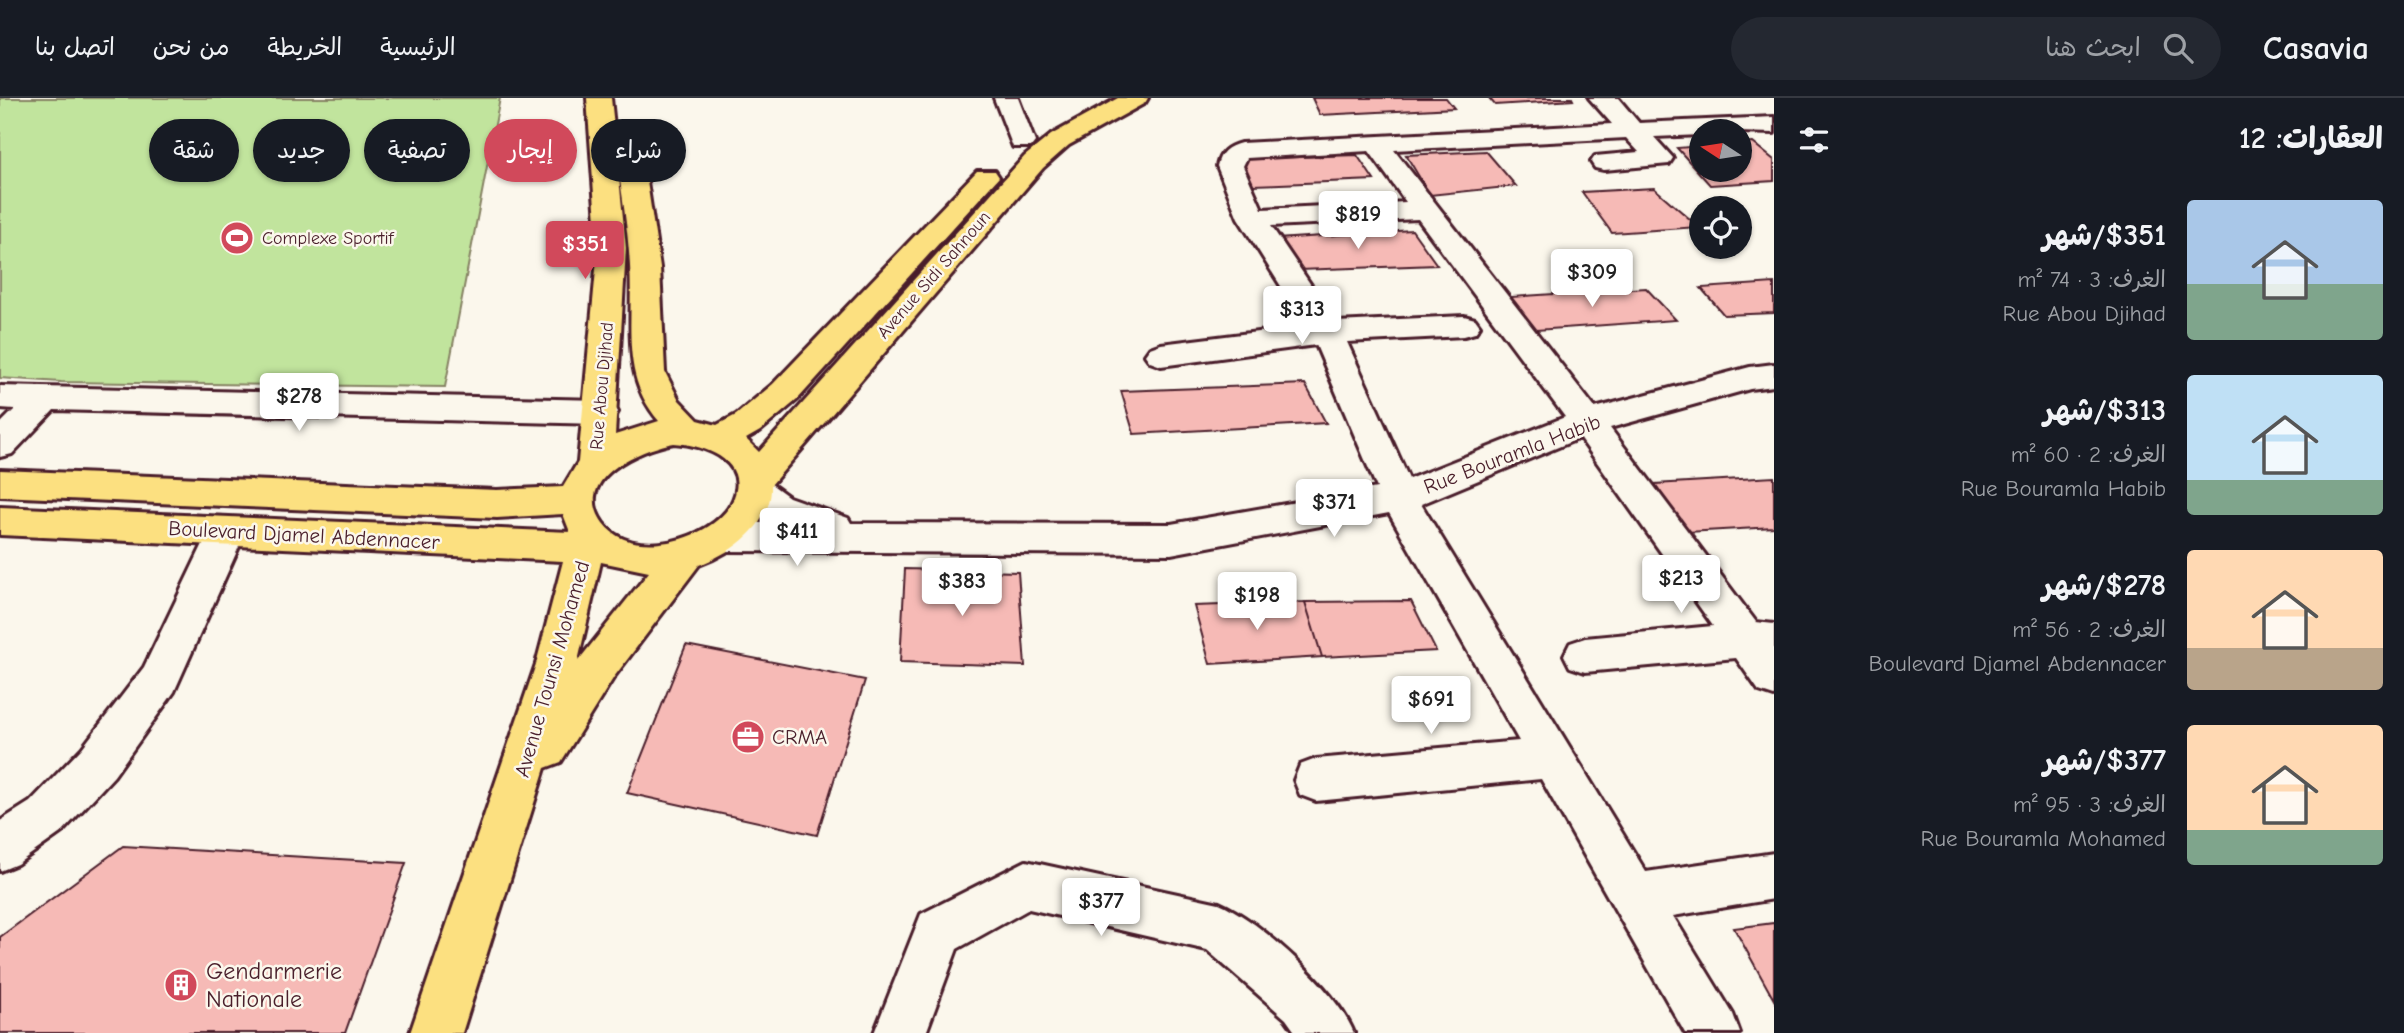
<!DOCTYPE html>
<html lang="ar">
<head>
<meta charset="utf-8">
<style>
  body { margin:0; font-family:"Comic Neue","Playpen Sans Arabic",sans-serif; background:#242831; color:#f1f3f6; direction:rtl; height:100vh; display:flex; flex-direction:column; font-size:26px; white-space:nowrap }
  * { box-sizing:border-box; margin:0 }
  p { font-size:23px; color:#9ea1a6 }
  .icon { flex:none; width:38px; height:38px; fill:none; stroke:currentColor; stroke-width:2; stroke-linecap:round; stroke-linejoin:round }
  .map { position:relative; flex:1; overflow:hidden; direction:ltr }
  .details { display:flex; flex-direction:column; background:#171b24; width:630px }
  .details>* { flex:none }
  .top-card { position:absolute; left:21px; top:21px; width:665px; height:63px; direction:rtl; display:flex; gap:14px }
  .needle { width:46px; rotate:282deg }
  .controls { position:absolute; left:1689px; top:21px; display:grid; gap:14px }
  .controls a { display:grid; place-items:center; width:63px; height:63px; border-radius:50%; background:#171b24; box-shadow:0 2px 5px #0004; font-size:35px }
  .price { position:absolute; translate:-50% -60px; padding:0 16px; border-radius:7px; background:#fff; color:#222; font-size:23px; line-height:46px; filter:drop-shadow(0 2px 4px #0008) }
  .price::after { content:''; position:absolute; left:50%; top:42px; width:21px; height:16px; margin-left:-10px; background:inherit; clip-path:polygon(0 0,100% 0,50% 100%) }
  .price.active { background:#d1495b; color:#fff }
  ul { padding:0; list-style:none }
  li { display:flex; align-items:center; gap:21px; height:175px; padding:0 21px }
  li span { display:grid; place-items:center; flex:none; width:196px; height:140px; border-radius:7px; color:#555 }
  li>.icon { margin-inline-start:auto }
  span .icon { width:84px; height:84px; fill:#fffc; stroke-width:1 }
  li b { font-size:30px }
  h2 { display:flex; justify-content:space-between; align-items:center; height:84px; padding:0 21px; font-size:30px }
  .pill { padding:0 24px; border-radius:32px; background:#171b24; box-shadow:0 2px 5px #0004; font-size:24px; line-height:63px }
  .pill.active { background:#d1495b; color:#fff }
  header { display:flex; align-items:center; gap:42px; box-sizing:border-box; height:98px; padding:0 35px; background:#171b24; border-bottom:2px solid #363941 }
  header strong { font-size:33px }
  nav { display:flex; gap:38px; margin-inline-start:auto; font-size:24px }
  .search { width:490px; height:63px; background:#242831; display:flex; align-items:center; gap:18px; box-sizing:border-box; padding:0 24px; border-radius:38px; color:#9ea1a6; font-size:26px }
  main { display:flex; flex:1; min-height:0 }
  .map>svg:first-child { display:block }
</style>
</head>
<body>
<header>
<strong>Casavia</strong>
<div class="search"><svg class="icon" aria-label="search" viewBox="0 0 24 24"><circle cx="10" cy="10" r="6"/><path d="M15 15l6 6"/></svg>ابحث هنا</div>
<nav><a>الرئيسية</a><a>الخريطة</a><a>من نحن</a><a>اتصل بنا</a></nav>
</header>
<main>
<section class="details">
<h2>العقارات: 12<svg class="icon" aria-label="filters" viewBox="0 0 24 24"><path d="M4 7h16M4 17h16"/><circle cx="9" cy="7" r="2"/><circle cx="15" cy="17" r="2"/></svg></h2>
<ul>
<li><span style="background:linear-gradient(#a9c7e8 60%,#7fa58c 0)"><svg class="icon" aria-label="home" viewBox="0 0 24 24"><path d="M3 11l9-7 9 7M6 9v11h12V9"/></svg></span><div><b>$351/شهر</b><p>الغرف: 3 · 74 m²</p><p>Rue Abou Djihad</p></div></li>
<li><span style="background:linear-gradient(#bfe0f5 75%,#7fa58c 0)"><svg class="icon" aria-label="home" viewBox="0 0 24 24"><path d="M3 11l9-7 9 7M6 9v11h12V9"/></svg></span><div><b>$313/شهر</b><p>الغرف: 2 · 60 m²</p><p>Rue Bouramla Habib</p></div></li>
<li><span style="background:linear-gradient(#ffd9b3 70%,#b9a48a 0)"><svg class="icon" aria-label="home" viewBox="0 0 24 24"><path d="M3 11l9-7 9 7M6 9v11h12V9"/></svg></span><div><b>$278/شهر</b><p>الغرف: 2 · 56 m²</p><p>Boulevard Djamel Abdennacer</p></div></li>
<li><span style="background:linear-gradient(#ffd9b3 75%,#7fa58c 0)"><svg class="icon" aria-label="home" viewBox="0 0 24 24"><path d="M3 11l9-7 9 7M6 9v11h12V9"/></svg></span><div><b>$377/شهر</b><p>الغرف: 3 · 95 m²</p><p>Rue Bouramla Mohamed</p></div></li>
</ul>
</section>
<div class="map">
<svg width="1774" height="935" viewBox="0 0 1774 935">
  <rect width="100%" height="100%" fill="#fbf7ec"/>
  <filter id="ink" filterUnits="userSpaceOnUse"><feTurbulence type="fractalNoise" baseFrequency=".0143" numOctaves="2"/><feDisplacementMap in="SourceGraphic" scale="14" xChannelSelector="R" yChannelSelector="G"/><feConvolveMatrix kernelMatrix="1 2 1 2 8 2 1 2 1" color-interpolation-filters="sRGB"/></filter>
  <g filter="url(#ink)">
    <path fill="#c1e49d" stroke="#868264" stroke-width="2" d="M0 0H500L445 289 61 284 0 280Z"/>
    <path fill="#f6bab6" stroke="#4a1f2b" stroke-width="2" d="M1312 0H1446L1454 10 1320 17Z
      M1489 0H1572L1573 2 1495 7Z
      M1753 45 1774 62V83L1710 87 1677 50 1701 48V72H1740V46Z
      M1486 53 1516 88 1430 97 1406 57Z
      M1357 57 1374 82 1253 87 1240 61Z
      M1654 90 1699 129 1612 135 1582 94Z
      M1412 132 1437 167 1298 172 1278 141Z
      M1774 185V215L1724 217 1701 190Z
      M1646 190 1676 222 1536 232 1510 199Z
      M1305 286 1326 325 1134 336 1121 293Z
      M1774 379V429L1687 434 1655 386Z
      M905 471 1018 474 1025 568 900 564Z
      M1411 503 1436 553 1322 559 1305 504Z
      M1305 504 1322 559 1210 566 1194 508Z
      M686 547 865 582 817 737 627 695Z
      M123 748 406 765 345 935H0V839Z
      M1774 825V902L1734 830Z"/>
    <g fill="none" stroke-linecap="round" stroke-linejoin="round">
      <defs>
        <path id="minor" d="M994 0H1018L1035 44 1031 49H1013Z
          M1589 0H1618L1639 25 1774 19V35L1701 33V37L1654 39 1673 60 1669 66 1604 72 1595 70 1591 64 1595 58 1639 54 1626 40 1394 52 1595 310 1750 269 1774 266V288L1750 291 1610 330 1756 524 1774 526V598L1759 593 1736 560 1585 574 1570 569 1564 557 1570 545 1585 540 1713 528 1580 340 1421 406 1646 774 1774 755V801L1673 818 1733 916 1740 935H1685L1541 681 1316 703 1300 697 1294 682 1300 667 1316 661 1519 643 1389 415 1171 456 724 453 711 449 705 439 711 429 724 425H779C762 418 745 409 736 392L741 383 754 379 767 383 789 399 848 420 851 425 1171 426 1377 390 1316 247 1161 268 1150 264 1145 257 1150 250 1161 246 1306 228 1238 120 1217 68C1220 54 1227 49 1241 45L1612 26ZM1369 53 1406 104 1262 111 1243 68 1247 60ZM1418 121 1565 319 1409 381 1347 244 1464 238 1475 235 1480 228 1475 221 1464 218 1336 224 1271 128Z
          M0 288 601 302 613 306 618 314 613 322 601 326 54 312 12 356 0 359V326L15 311 0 310Z
          M227 419 240 423 246 433 174 594 114 678 62 734 17 766 0 773V723L30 704 82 650 144 569 214 423Z
          M1026 763 1219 805C1261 823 1337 893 1354 935H1296L1286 921 1207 852 1029 811 957 851 926 935H874L921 816Z"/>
        <path id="major" d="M587 0H611L617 57 621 51H639L643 57 660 170 665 274 679 302 698 322 717 327 736 317 773 286 977 73H995L999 79 797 302 760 333 746 341 759 354 1025 58 1051 37 1118 0H1148L1145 5 1069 47 1043 70 771 387C773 426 732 455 699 467L614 579 561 664 545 670 462 935H410L536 566 563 463 0 437V409L570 434 563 416 497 420 0 398V372L497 392 563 389 578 364 598 150ZM617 60C622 96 628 132 630 168 634 223 619 277 659 323L615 337 626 150ZM674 345C706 347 753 364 731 406 711 442 631 464 603 425 571 380 641 351 674 345ZM601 464 649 474 578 563Z"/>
      </defs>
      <use href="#minor" stroke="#4a1f2b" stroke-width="6"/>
      <use href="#major" stroke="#4a1f2b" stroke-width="6"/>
      <use href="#minor" fill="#fbf7ec" fill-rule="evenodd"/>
      <use href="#major" fill="#fce080" fill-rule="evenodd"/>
    </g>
  </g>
  <defs>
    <symbol id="stadium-disc" viewBox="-11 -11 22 22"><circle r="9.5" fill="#d1495b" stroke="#fbf7ec"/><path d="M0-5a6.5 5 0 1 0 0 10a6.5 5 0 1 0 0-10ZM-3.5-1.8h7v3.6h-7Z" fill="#fff"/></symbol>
    <symbol id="office-disc" viewBox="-11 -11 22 22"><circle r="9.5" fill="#d1495b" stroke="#fbf7ec"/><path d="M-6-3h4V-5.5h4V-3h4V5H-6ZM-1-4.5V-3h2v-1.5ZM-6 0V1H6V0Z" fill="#fff"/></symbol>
    <symbol id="building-disc" viewBox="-11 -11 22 22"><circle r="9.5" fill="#d1495b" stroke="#fbf7ec"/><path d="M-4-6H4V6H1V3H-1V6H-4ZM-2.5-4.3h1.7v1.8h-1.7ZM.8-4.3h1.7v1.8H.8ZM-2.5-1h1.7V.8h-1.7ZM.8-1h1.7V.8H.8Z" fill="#fff"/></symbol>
  </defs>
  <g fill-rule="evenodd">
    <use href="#stadium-disc" x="218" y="121" width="38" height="38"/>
    <use href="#office-disc" x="729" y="620" width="38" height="38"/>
    <use href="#building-disc" x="162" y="868" width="38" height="38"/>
  </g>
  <g text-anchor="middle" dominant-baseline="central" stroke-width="5" stroke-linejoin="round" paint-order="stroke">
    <g font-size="18" fill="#4a1f2b" stroke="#fbf7ec" text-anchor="start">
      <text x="262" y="140">Complexe Sportif</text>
    </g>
    <g font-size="18" fill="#4a1f2b" stroke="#fbf7ec">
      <text transform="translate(934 177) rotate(-49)">Avenue Sidi Sahnoun</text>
      <text transform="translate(602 288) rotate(-85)">Rue Abou Djihad</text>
    </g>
    <g font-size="21" fill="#4a1f2b" stroke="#fbf7ec">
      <text transform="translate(1512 356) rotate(-21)">Rue Bouramla Habib</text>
      <text transform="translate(304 437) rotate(3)">Boulevard Djamel Abdennacer</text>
      <text transform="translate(552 571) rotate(-74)">Avenue Tounsi Mohamed</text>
    </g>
    <g font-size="21" fill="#4a1f2b" stroke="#fbf7ec" text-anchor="start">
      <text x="772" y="639">CRMA</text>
    </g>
    <g font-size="24" fill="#4a1f2b" stroke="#fbf7ec" text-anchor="start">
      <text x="206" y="873">Gendarmerie<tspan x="206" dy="28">Nationale</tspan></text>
    </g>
  </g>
</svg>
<div class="controls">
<a><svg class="needle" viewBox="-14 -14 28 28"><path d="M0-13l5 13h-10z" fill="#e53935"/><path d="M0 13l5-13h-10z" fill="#9ea1a6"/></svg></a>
<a><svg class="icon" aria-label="locate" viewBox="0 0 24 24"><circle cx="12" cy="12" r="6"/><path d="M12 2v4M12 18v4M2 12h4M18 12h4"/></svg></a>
</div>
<b class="price" style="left:1358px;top:153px">$819</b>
<b class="price active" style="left:585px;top:183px">$351</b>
<b class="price" style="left:1592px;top:211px">$309</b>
<b class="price" style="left:1302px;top:248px">$313</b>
<b class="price" style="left:299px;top:335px">$278</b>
<b class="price" style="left:1334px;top:441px">$371</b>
<b class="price" style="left:797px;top:470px">$411</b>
<b class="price" style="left:1681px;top:517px">$213</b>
<b class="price" style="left:962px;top:520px">$383</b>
<b class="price" style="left:1257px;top:534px">$198</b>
<b class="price" style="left:1431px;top:638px">$691</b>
<b class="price" style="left:1101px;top:840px">$377</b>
<div class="top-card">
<a class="pill">شراء</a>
<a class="pill active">إيجار</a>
<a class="pill">تصفية</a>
<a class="pill">جديد</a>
<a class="pill">شقة</a>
</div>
</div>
</main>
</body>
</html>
